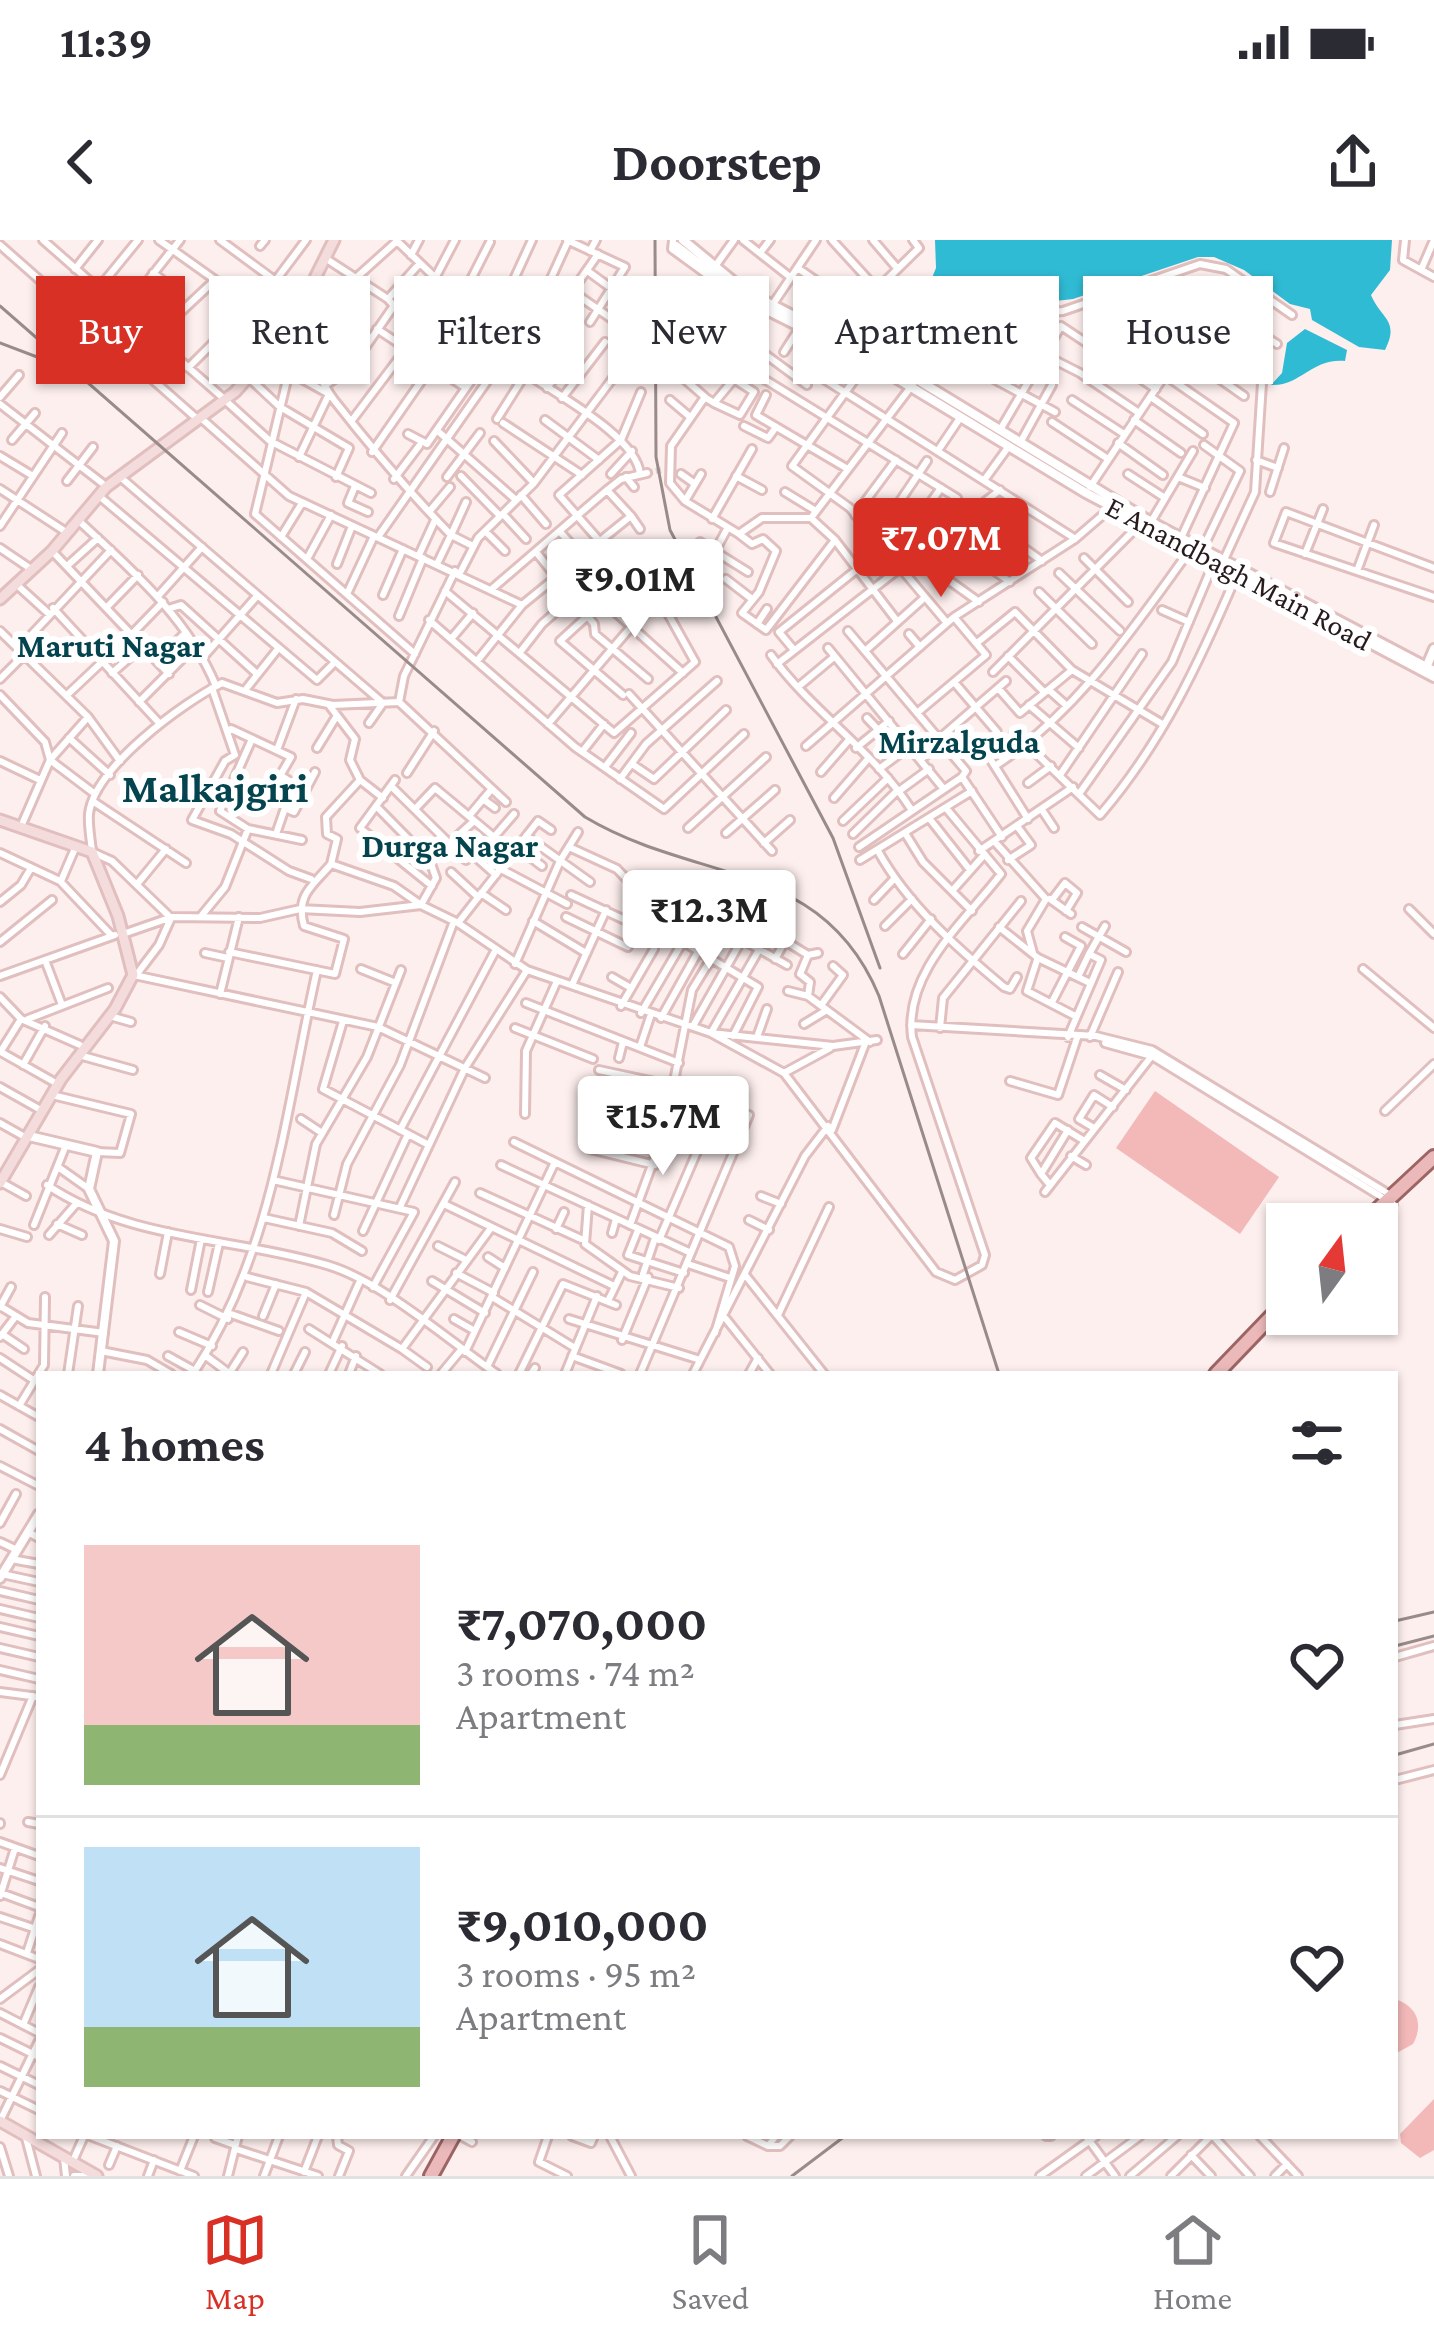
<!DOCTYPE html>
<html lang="en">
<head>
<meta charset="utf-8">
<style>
  body { margin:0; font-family:"Crimson Pro",serif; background:#f7f7f7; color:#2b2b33; height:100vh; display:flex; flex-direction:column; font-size:45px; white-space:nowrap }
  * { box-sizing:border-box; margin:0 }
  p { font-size:39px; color:#7c7c81 }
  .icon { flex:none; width:66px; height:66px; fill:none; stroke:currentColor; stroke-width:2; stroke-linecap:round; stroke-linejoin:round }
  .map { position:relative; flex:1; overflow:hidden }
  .sheet { position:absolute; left:36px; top:1131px; width:1362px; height:768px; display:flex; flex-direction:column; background:#fff; border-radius:0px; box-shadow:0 3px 9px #0004 }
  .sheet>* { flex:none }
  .banner { position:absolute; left:36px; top:36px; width:1362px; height:108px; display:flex; gap:24px }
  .needle { width:78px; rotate:15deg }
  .tools { position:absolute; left:1266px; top:963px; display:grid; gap:24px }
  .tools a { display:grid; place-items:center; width:132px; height:132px; border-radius:0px; background:#fff; box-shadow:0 3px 9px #0004; font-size:60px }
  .price { position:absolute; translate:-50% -102px; padding:0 27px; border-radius:12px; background:#fff; color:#222; font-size:39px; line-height:78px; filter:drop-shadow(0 3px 6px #0008) }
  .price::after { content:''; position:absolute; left:50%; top:72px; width:36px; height:27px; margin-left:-18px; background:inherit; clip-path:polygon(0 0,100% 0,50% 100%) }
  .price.on { background:#d93025; color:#fff }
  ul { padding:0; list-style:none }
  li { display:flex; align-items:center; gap:36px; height:300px; padding:0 48px }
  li+li { border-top:3px solid #e1e1e2 }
  li span { display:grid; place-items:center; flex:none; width:336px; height:240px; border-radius:0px; color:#555 }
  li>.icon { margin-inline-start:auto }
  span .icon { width:144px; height:144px; fill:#fffc; stroke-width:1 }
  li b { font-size:51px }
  h2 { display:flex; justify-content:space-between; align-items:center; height:144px; padding:0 48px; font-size:51px }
  .pill { padding:0 42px; border-radius:0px; background:#fff; box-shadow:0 3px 9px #0004; font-size:42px; line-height:108px }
  .pill.on { background:#d93025; color:#fff }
  .status { display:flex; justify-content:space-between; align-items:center; height:84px; padding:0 60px; background:#fff; direction:ltr }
  .status svg { height:33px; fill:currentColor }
  header { display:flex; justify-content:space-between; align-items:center; height:156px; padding:0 48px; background:#fff; font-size:54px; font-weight:700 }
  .tabs { display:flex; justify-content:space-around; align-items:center; height:168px; border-top:3px solid #e1e1e2; background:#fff; font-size:33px; color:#7c7c81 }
  .tabs a { display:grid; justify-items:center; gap:6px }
  .tabs .on { color:#d93025 }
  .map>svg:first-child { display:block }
</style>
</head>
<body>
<div class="status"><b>11:39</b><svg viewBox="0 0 49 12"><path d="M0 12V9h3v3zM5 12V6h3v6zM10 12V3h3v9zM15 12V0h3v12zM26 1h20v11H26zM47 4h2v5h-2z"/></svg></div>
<header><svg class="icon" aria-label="back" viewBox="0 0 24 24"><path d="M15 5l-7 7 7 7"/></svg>Doorstep<svg class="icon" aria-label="share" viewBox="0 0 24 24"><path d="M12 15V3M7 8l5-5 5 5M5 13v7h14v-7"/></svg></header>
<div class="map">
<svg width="1434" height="1936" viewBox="0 0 1434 1936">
  <rect width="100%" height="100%" fill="#fdefee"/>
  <path fill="#f3b8b8" d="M1155 851 1279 937 1240 994 1116 908Z
    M1395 1759C1417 1766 1424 1784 1413 1804L1395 1814Z
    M1434 1859V1910L1420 1918 1401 1903 1400 1894Z"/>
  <path fill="#30bbd4" d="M935 0H1392L1390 30 1371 55C1381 79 1400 80 1385 110L1359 107 1312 80 1310 69 1290 64 1244 30 1214 17H1198L1073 59 995 68 957 88 892 56 903 43 929 45 936 28Z
    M1305 89 1347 110 1345 121C1311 118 1300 147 1271 145L1282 133 1287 103Z"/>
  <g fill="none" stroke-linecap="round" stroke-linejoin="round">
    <path stroke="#ddcfce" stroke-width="6" stroke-dasharray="6 3" stroke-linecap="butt" d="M647 233 661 230"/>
    <defs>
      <path id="minor" d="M43 0 222 157
        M159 0 288 92
        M220 0 304 62
        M396 0 523 122 526 133C557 155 636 196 640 234
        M567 0 625 27 590 82
        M673 0 672 9 746 63
        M743 0 790 37
        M832 0 875 47
        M873 0 897 28
        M1405 0 1403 20 1434 37
        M0 5 195 177
        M260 6 265 0
        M590 11 596 0
        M760 13 770 0
        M411 15 419 0
        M325 18 388 59 408 82 440 48
        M716 25 734 0
        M75 29 98 0
        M799 29 857 69
        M1421 30 1434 0
        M589 32 634 65
        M153 33 178 52
        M357 37 397 1
        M434 40 455 0
        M714 44 668 99 666 123 705 157 671 206 670 243 685 261 739 294 762 278H811L939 110
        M98 49 138 0
        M1196 52 1277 104
        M576 54 632 93
        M307 57 371 98
        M867 57 955 93 985 77 1063 71 1200 24 1226 29 1292 75
        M1177 57 1204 76
        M388 59 419 24
        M459 63 490 2
        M773 64 816 0
        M1132 64 1186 101
        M502 66 549 87
        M696 68 745 113
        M123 72 180 0
        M1095 72 1171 125
        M533 78 568 1
        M894 85 1055 172
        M677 87 734 139 714 163 706 158
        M1197 87 1264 133
        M291 88C311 110 317 138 334 160 373 210 406 249 451 295L437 324
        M377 89 466 148
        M284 97 291 123 255 274 415 414
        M153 98 215 40
        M448 103 471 75
        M840 103 859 67 919 8 913 0
        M1021 103 1080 133 1139 173
        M1180 111 1244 156
        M784 112 800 87
        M312 117 343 79
        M266 119 329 154 299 217
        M868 121 792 226 850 268 947 383
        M523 122 598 14
        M188 128 276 40 306 0
        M978 129 997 98
        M246 135 280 167 349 208 336 237
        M1165 135 1234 183 1181 298
        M819 136 1074 298
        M538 141 563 109 571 116 547 148
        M999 142 1032 77
        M327 144 351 128 393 67
        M807 145 754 106 738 123 957 258
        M766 155 756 175 846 228
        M0 157 19 135
        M1151 157 1203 194
        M562 158 605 102
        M670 160 690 177
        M1072 160 1124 194
        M226 161 270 201 371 253
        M714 163 740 175 754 152 734 139
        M0 164 102 243
        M202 179 289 256 522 365
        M353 179 405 110
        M497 179 526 133
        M545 180 599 220
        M1134 180 1181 213
        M1052 182 1108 219
        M503 183 582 235
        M744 186 768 198 776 187
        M1000 190 1061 86 1156 149
        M440 193 516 260
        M408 194 427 204 484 122 482 109 532 0
        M12 200 35 173
        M494 201 533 242
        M1020 203 1052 145
        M1118 203 1163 235
        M939 209 960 178
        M372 212 431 127
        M0 216 33 236
        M1256 220 1278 228
        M611 234 632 211
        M681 234 695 244
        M1128 234 1165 258
        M119 236 383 463 369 483
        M461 236 500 276
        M736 236 762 250
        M447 237 480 193
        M626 237 634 247
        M1178 237 1205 248
        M394 239 419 206
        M985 239 1009 206
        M67 241 93 207
        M355 246 348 263 368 272
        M1090 247 1221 51
        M0 249 63 290
        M785 252 816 271
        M1270 252 1284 208
        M98 255 317 440 335 422
        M521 255 546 284
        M685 261 701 234
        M466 262 451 295 473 306
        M1003 265 988 276 989 283 1042 321
        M429 272 450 247
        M503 274 526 299
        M855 275 896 220
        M631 276 640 289
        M811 278 835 300 897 381
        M712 279 752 209
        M78 280C131 329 188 378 216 446
        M1151 282 1193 211
        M0 286 62 193
        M485 291 505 311
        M561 293 598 334
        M869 293 892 273 927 221
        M739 294 752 304 763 299 776 311 759 352 742 373 766 390 835 300
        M281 297 302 263
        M378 297 509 110
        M600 301 631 276 607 250
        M700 302 748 332
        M956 303 1010 342
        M0 308 28 327
        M1202 310 1240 231 1204 205
        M52 311 169 434
        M536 312 594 384 595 394 648 439
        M1305 314 1323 269
        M419 315 435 280
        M1084 318 1128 362
        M307 319 331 275
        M337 324 352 286
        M926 324 979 362
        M1222 324 1255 252 1262 143
        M67 326 98 298
        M706 328 727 289
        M1434 328 1286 272 1274 303 1434 357
        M461 331 478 298 534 243 628 118
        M1357 331 1374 285
        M1059 333 1120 391
        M726 339 752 359
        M16 344 49 374
        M493 348 607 250 621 239 647 233
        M445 351 614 493 695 422 656 352 631 337 559 255 621 200 641 152
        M1039 352 1092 404
        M347 354 374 296
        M159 355 202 307
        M383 355 403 309
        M603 361 683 433
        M639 365 667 344
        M107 367 138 335
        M53 368 160 484
        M168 369 181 365 256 433
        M1162 370 1189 382
        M399 376 423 318
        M429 380 575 507 664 569 744 494
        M757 384 767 369
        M0 391 88 477 120 521
        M848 391 966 531 962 537 1002 597
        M133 393 163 362
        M909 394 920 407
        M451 399 473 373
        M977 403 1015 372 1072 430 1164 485
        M19 408 111 310
        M828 408 943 548
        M794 410 779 392 917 281 941 248
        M521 411 542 384 616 319
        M865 411 923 359
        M771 415C812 472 874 511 911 569
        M204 416 257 356
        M1008 416 1044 452
        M158 420 185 393
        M477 421 522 365 581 317
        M777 424 1000 250
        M993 432 1143 281
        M112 433 144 405
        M0 439 23 416
        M954 442 997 492
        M798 447 834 417
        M212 448 235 515
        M998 448 1020 473 1072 430
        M246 449 277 410
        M1049 450 1067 466
        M629 454 772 611
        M0 455 45 502 50 520 95 554
        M67 455 102 422
        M623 455 560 401 656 313
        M139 462 195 406
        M399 462 404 436 455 331
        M1029 465 1079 508
        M917 473 986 415 954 377
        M867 478 885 497
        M548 484 642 374
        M231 489 291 517 270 553
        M1014 492 1100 575C1162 503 1200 421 1237 334
        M69 498 110 535
        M940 498 1006 441
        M252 499 220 571 248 589 302 600
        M806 506 954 377 1075 299 1112 267
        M317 508 336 477
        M856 508 889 481
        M984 509 1028 579
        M277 510 296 459
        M582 512 604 484
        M235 515 225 521 192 580 231 594 289 631 311 639
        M921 519 942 503
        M0 521 40 540
        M632 524 654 539 726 470
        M995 526C1078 472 1133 388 1190 310
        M605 527 631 493
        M879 529 910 506
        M821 532 848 501
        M407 533 434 491
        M280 535 305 551
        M1060 535 1142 414
        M620 539 646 504 717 441
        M360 540 383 558
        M395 540 360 588 432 646
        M1028 543 1051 526
        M392 547 466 620
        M899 551 929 529
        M1079 554 1172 422 1214 322
        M834 558 867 520
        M483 559 495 568
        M94 562 186 623
        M415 569 435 548 513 613
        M1042 570 1054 588
        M469 576 490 551
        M929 578 970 630
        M843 581 888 538
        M23 582 50 520 88 477
        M688 588 766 517
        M726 593 775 550
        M905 593 923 622 972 671
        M276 594 285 568 294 572 315 532
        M853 594 898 550
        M526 596 590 642
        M494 597 514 574
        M994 601 1046 659 1027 691 1033 713
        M764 603 790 580
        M517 607 542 626
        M569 607 617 629 663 678
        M859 607 962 537
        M878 611C908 665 957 708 1004 747L1010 749 1017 737
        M979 611 1073 547
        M0 613 60 641 112 696
        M478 619 496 635
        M860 620 972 551
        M1008 620 1031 605 1017 586
        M430 621 474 581
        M331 624 394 646 421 665 436 638 430 621 376 566
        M501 629 567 664
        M451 632 478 657
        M61 641 76 606
        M138 643 166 609
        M952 651 984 615
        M481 653 506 670
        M571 655 640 687
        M646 657 671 638
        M1050 659 1071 674
        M874 660 894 639
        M1052 660 1065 643 1077 653 1066 671
        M0 662 21 645 31 628
        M742 663 759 670
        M1409 669 1434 694
        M202 675 225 647 248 589
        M566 677 628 707
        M533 681 586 713
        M775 682 711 793 833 806 877 800
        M458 683 538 581 551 590
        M713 683 787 725
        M885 686 912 659
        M999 687 1038 718 1090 743
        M1082 687 1126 712
        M123 694 172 677 260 678 300 669 360 672 421 665 458 683 527 730 711 793 784 833 936 1032 955 1040 982 1025 985 1015 912 797C904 732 964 682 1001 634L946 568
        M672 695 758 747 733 796
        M0 702 52 660
        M229 712 335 734 344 699 304 686C295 654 314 645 331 624L337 599 327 594 326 577 360 540 350 520 355 499 329 465
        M205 713 228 718
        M903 714 931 679
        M808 715 800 734 810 742 808 756 870 802
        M775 719 785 701 808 715 818 713
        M45 720 62 765
        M1037 720 1027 751 1075 776
        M515 724 560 621 578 592
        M361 729 396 743
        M1363 729 1434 788
        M137 734 159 705 171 678 112 621 92 612C91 600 88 586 89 574 94 527 183 463 222 443L277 463 303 459 333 465 399 462 506 562
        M134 735 378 787 485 838
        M0 736 115 695
        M612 737 631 748
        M1078 737 1089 714
        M572 745 606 670
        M788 751 808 756
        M220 754 239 677
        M0 757 21 779 80 805
        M1052 762 1081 706 1065 697
        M526 763 679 823
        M822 764 843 735 833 726
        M621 766 654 709
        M641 773 698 676
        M110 776 131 782
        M661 778 723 667
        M28 779 108 748
        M343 781 323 849 427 904
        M804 784 827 770
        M911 785 1096 796 1152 810 1392 956
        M693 786 766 657
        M515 788 593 819
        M940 788 943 758 1021 661
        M757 797 767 769
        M1068 797 1101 720 1089 714 1105 686
        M1090 797 1118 732
        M1105 803 1152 816 1393 964
        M640 807 650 777
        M1 811 21 779
        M1 812 54 842
        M79 815 133 830
        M619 818 623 802
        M23 825 45 786
        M599 830 674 846
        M784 833 830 808
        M1100 835 1126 850
        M1010 841 1058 855 1077 798
        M0 847 39 869
        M597 854 669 869
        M52 855 131 874 120 913 98 912
        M1385 871 1434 824
        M525 874 526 811 557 741
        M667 877 736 906
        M301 879 322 893
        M602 880 663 892
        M0 883 23 896
        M1094 888 1079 879 1094 855 1113 867
        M400 890 494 713
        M832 890 865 804
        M514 902 729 1007 735 1026 715 1093
        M590 909 655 925
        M1071 916 1086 925
        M501 925 691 1013
        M58 927 89 949
        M1041 934 1031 918 1055 883 1083 900
        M273 940 414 972 373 1047
        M1 942 26 956
        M47 945C130 1001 233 997 327 1025 382 1041 449 1101 497 1134
        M1050 945 1041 934 1068 890
        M1045 952 1154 813
        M480 953 581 999
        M761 956 781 964
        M444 964 614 1046
        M588 965 585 1004 630 1036 679 1048
        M400 967 465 828 527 730
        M334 975 347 924 400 825 454 681
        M264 978 332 993 362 1011
        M749 980 769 990
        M57 984 82 995
        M34 985 66 905
        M630 985 664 892 692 750 711 719
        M299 986 316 904 367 817 401 730
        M0 989 27 997
        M556 989 564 972
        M638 990 628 1015 684 1033
        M363 991 408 894
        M612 993 616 979
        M49 995 75 965
        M659 1000 705 893
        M438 1006 464 1019
        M488 1017 505 1028
        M688 1024 730 1038
        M456 1033 494 1053
        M160 1034 168 992
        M643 1034 655 998
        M746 1036 824 1134
        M247 1037 306 1052 402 1109 491 988
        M432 1041 485 1073
        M191 1050 201 999
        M208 1052 219 1003
        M492 1057 575 1108
        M390 1060 455 942
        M608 1061 622 1032
        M200 1065 228 1079
        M0 1066 28 1083 104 1093
        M0 1067 11 1047
        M231 1074 279 1091
        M778 1075 829 967
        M263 1076 276 1044
        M454 1079 475 1091
        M569 1079 697 1119
        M726 1079 770 1134
        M309 1089 380 1134
        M179 1092 212 1106
        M2 1094 24 1109
        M0 1097 16 1076
        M622 1100 648 1037
        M333 1101 360 1041
        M402 1109 427 1127
        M101 1111 147 1120 171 1134
        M465 1112 555 922
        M168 1116 195 1131
        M206 1116 230 1134
        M572 1116 621 1134
        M0 1118 35 1141
        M487 1127 533 1032
        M68 1134 78 1066
        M193 1134C274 1010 285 872 317 730
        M229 1134 243 1112
        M271 1134 306 1052
        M294 1134 305 1112
        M329 1134 342 1106
        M349 1134 356 1116
        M441 1134 461 1110
        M519 1134 563 1044 616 1065
        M531 1134 535 1128
        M565 1134 597 1056
        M640 1134 749 875
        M693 1134 805 916 828 886
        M749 1134 758 1118
        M0 1155 39 1177
        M19 1166 44 1125 45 1057
        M0 1189 39 1211
        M0 1226 39 1246
        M0 1283 16 1254
        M28 1292 39 1298
        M0 1302 17 1310
        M11 1319 39 1324
        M2 1334 39 1342
        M0 1351 39 1360
        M0 1369 39 1378
        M0 1387 39 1396
        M0 1408 39 1417
        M1395 1417 1434 1406
        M0 1430 39 1439
        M0 1452 39 1457
        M1395 1485 1434 1479
        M0 1535 33 1456
        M1395 1540 1434 1530
        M28 1582 39 1584
        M0 1583V1584
        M0 1602 39 1616
        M0 1628 39 1641
        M1 1653 39 1667
        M0 1656 15 1608
        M0 1677 39 1690
        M0 1704 39 1719
        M27 1713 39 1676
        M0 1759 39 1730
        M0 1773 39 1793
        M23 1785 39 1747
        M0 1798 39 1817
        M0 1826 39 1845
        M0 1851 39 1870
        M0 1881 39 1801
        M90 1896 194 1936
        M337 1896 338 1905 349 1911 339 1936
        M461 1896 472 1902
        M548 1896 539 1922 567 1936
        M572 1896 591 1903 594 1896
        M610 1896 631 1936
        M747 1896 768 1906 776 1896
        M1046 1896H1051
        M1086 1896 1115 1936
        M1213 1896 1250 1936
        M1260 1896 1298 1936
        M26 1898 36 1936
        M215 1898 235 1905
        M768 1906H780L790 1896
        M0 1907 9 1936
        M236 1909 318 1936
        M1191 1915 1211 1936
        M64 1918 66 1936
        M72 1923 84 1896
        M109 1925 117 1906
        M180 1931 194 1896
        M304 1932 318 1896
        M74 1936H85
        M148 1936 154 1920
        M228 1936 238 1896
        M264 1936 279 1896
        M406 1936 434 1896
        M1040 1936 1096 1896
        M1086 1936 1140 1896
        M1130 1936 1177 1896
        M1171 1936 1211 1896
        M1275 1936 1287 1924"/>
      <path id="tertiary" d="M683 0 745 51 913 137 1151 282 1434 431
        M676 6 747 60 868 121 1086 253 1434 437
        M1425 430 1434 409
        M29 896 97 912 89 949 114 1001 98 1134
        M0 1338 39 1274"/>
      <path id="secondary" d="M0 359 52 311 106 247 235 152 288 92 334 0
        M0 580 92 612 118 676 133 735 115 769 61 839 0 943
        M0 1881 97 1936"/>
      <path id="primary" d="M1362 984 1434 917
        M1216 1134 1287 1060
        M431 1936 453 1896"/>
    </defs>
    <use href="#minor" stroke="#e0bfbe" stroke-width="12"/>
    <use href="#tertiary" stroke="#e0bfbe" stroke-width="14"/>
    <use href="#secondary" stroke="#e0bfbe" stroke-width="15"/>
    <use href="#primary" stroke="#9d6464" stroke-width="18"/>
    <use href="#minor" stroke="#fff" stroke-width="6"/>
    <use href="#tertiary" stroke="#fff" stroke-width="8"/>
    <use href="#secondary" stroke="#f5dcdc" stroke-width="9"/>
    <use href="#primary" stroke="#ebb9ba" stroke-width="12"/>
    <path stroke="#988b8a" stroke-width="3" d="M655 0 656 217 670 290 833 598 880 728
      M0 66 585 577C697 644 822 619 879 756L999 1134
      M0 103 45 120
      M1395 1381 1434 1372
      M1395 1406 1434 1396
      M1395 1515 1434 1504
      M792 1936 845 1896"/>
  </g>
  <g text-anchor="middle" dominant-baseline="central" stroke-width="12" stroke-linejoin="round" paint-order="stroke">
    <g font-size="30" fill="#271b1b" stroke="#fff">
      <text transform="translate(1239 333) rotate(28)">E Anandbagh Main Road</text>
    </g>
    <g font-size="33" font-weight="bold" fill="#04444e" stroke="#fff">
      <text x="111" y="405">Maruti Nagar</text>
      <text x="959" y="501">Mirzalguda</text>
      <text x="450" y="605">Durga Nagar</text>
    </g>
    <g font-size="42" font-weight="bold" fill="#04444e" stroke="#fff">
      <text x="215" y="547">Malkajgiri</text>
    </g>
  </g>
</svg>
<div class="tools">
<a><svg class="needle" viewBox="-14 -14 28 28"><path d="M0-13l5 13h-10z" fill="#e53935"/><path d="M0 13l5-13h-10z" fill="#7c7c81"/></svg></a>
</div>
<b class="price on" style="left:941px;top:360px">₹7.07M</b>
<b class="price" style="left:635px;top:401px">₹9.01M</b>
<b class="price" style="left:709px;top:732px">₹12.3M</b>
<b class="price" style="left:663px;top:938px">₹15.7M</b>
<div class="banner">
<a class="pill on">Buy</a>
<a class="pill">Rent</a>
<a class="pill">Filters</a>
<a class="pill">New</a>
<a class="pill">Apartment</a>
<a class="pill">House</a>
</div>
<section class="sheet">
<h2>4 homes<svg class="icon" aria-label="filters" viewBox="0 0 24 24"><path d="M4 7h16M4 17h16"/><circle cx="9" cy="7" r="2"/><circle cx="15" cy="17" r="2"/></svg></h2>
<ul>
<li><span style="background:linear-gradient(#f6c9c9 75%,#8fb573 0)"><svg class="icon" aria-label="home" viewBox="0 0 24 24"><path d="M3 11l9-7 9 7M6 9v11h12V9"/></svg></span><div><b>₹7,070,000</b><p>3 rooms · 74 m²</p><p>Apartment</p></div><svg class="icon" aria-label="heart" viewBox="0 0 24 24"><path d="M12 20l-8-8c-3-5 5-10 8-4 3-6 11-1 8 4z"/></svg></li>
<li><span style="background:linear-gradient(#bfe0f5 75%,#8fb573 0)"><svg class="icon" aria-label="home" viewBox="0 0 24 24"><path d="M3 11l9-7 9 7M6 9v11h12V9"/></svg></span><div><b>₹9,010,000</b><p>3 rooms · 95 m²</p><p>Apartment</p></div><svg class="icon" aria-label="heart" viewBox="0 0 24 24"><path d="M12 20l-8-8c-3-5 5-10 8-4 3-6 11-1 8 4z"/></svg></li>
</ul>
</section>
</div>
<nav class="tabs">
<a class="on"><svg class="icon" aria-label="map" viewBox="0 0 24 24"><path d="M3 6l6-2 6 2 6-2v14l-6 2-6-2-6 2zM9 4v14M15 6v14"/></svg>Map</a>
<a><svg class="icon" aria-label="saved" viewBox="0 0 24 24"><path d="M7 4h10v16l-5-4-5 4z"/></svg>Saved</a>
<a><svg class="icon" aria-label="home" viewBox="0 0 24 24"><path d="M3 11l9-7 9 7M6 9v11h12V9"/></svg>Home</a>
</nav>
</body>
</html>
